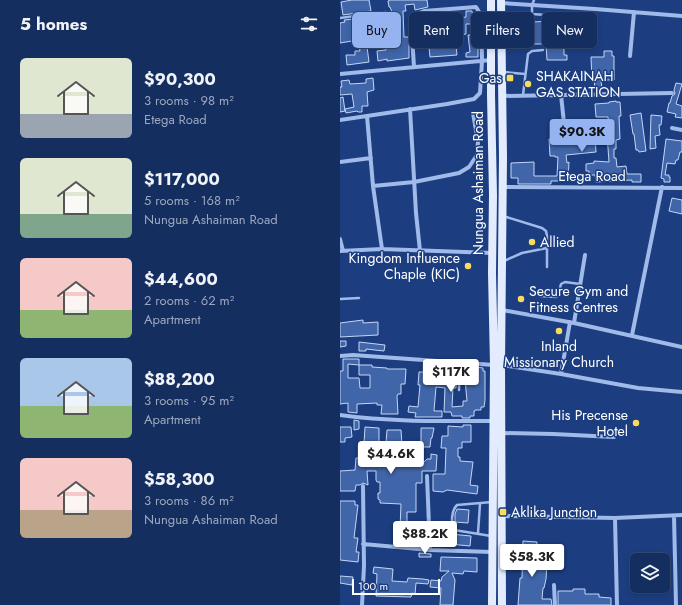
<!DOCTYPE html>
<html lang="en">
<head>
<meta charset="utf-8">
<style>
  body { margin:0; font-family:Jost,sans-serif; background:#223a69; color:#f1f3f6; height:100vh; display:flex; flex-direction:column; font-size:15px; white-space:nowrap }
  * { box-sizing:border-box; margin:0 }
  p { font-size:13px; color:#9da8bd }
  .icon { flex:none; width:22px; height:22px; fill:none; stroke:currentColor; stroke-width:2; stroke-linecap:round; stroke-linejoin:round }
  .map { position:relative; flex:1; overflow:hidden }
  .sheet { display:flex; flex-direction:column; background:#152e60; width:340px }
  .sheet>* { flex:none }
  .banner { position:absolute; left:12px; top:12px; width:270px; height:36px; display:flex; gap:8px }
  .fabs { position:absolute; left:290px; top:553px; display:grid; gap:8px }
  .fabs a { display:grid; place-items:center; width:40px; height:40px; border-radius:6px; background:#152e60; box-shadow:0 2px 6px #0003,0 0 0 1px #344a75; font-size:20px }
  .scale { position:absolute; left:12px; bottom:10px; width:88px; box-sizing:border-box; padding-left:4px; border:2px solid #fff; border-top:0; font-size:11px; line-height:14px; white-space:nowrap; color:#fff; -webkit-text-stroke:3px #1c3e80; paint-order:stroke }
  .price { position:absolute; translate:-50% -34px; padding:0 9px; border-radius:4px; background:#fff; color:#222; font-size:13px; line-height:26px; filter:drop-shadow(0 1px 2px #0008) }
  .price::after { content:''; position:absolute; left:50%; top:24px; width:12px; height:9px; margin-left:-6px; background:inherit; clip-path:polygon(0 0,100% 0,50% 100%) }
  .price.active { background:#95b2f1; color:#111 }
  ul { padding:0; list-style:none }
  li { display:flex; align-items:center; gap:12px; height:100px; padding:0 20px }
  li span { display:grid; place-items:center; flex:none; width:112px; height:80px; border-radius:6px; color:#555 }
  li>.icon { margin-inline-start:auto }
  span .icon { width:48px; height:48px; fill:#fffc; stroke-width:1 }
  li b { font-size:17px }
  h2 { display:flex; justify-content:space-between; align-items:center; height:48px; padding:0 20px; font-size:17px }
  .chip { padding:0 14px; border-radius:6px; background:#152e60; box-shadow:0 2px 6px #0003,0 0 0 1px #344a75; font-size:14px; line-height:36px }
  .chip.active { background:#95b2f1; color:#111 }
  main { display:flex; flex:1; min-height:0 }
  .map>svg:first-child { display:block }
</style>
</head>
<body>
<main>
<section class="sheet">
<h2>5 homes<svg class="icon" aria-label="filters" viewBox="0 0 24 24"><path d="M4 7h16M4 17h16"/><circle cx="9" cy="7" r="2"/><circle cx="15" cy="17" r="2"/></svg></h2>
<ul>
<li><span style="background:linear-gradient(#dfe7d0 70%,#9aa5b1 0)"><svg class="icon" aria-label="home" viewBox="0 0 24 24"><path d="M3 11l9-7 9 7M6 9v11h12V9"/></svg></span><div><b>$90,300</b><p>3 rooms · 98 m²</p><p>Etega Road</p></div></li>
<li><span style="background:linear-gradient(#dfe7d0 70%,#7fa58c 0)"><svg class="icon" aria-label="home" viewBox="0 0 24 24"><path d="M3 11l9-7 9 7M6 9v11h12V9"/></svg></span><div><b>$117,000</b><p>5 rooms · 168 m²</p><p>Nungua Ashaiman Road</p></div></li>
<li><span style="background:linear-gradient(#f6c9c9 65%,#8fb573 0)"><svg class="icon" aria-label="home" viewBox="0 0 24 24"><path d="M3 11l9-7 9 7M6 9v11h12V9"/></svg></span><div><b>$44,600</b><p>2 rooms · 62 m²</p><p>Apartment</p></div></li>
<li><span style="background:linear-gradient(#a9c7e8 60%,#8fb573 0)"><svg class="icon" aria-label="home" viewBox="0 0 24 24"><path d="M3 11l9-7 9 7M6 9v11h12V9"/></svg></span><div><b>$88,200</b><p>3 rooms · 95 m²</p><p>Apartment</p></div></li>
<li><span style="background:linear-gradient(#f6c9c9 65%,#b9a48a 0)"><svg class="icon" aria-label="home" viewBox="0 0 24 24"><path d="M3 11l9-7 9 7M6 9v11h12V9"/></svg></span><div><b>$58,300</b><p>3 rooms · 86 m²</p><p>Nungua Ashaiman Road</p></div></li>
</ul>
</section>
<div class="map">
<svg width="342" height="605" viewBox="0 0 342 605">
  <rect width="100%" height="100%" fill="#1c3e80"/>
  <path fill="#4065a8" stroke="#c4d6f7" d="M12 0H29L31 11 3 15 1 2Z
    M50 0H87L88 7 75 10 74 4 65 5 66 11H63L64 37H69V58L47 61V59L38 61 37 51 46 50 45 44 54 43 53 30 44 32V35H41V37L26 39 29 62 7 65 6 55H15V51H20L18 40 0 43V23L5 22 4 20 32 17V19L42 17 43 25 52 23V12L50 7H49L48 1Z
    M126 11H132L134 24H126V34L115 36 117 55 90 57 89 47 84 48 83 38H78L76 20 88 19 89 32 103 31 102 20 126 17Z
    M98 15V20H89V16Z
    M211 21V22L228 21 229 42H224V55H227V60H207L206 44H194L192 22Z
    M128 35H135L136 44H138V57H126V53L130 52Z
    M264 51H272V56H274V80H261L262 89 255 90 254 79H252L251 57H264Z
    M33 78 34 90 27 92 28 106H22V112H18L17 111 6 113 5 109 14 107 12 94 0 95V87H2L1 81 9 80 10 84 26 83V79Z
    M336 83 342 84 336 104 342 106V118L335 117 336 114 327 112 329 103H330L332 96 335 94 334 90Z
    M3 97 5 111 0 112V98Z
    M276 101V102H280L281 116H279L280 139 276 140V149H274V158H276L277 167 286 166 287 174H301V182H292V180L256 182 255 175H249V171H246V164L254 163V161L269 162 267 134 255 135 256 152 226 155 227 163 229 162 228 181H211V184H178V178H171V163L194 162V176H217L218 157H215V156H210L209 139H221V141H231V135L249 134 248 124 254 123V130L269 129 268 117H256L255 104 269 103V102Z
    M301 113 306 151 299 152 298 150H296L294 134H293L290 115Z
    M311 115 322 116 321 125H319L320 135 315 136 316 148 310 149Z
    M326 139 342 141V152H340L338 160H336L335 164 327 163 325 175H329V177H330V182H324V179L321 178Z
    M332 198 342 200V214L329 211Z
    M23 320V323L38 322V335L0 337V323Z
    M0 341H6V346L0 347Z
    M19 342 45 345 44 351 26 349V351H19Z
    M3 359H19V365L8 364V378H19L20 388H30V375H19V365H32V367L47 368V369H66L65 384H61V394H58L57 396 58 414H41L42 405H37V403L17 404V413L8 412V403L0 404V371H3Z
    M136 367 143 368V371H145V400L144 407H141V410H135V411H134V416H130V418H122V416H112L111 412H104L105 388 96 387 94 411H102V417H75L76 413 68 412 69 406 78 407 80 385H78L79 372H90V374H94V380L104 381V368H109V370L117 371 116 388H113L112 407 123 406V401H127L124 368Z
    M14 420 19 421V429L14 430Z
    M123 425H131V442H122V448H118V457H120V461L133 462 130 485 138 486 137 494 107 490 103 492 93 491V474H105L106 448H101L102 436H108V426L123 427Z
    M0 427H11L12 437 5 438V442H0Z
    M25 427 39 428V444L24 443Z
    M81 428H94L92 438H91L90 447H81Z
    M47 430H61L62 445H63V450H61V460H76V462H84L87 459H91V454L97 455 96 471H82V483H76V512H67V528L60 529 61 504 40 503V500L38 499V493H40V482H37L36 480V471H27L28 485 23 483 20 485H16L15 491H0V471L15 470 16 458H29V453H38V456H45Z
    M0 501H15V505H18L14 538H18L16 552H19L18 562 0 560Z
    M117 509 129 510 128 523 115 522V514Z
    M110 534 131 536 130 546 109 544Z
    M73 536 79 537 78 545H73Z
    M183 541 197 542 196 562 197 563 207 564 206 579 204 588H203L202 599H211L212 605H178L180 578H182Z
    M79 553 91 554V557H79Z
    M101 557 137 558V572L124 571 123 574 112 573 115 580 113 605H100L101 588 90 587 91 580 101 581 102 577 109 571H100Z
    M34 567 53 569 52 581 67 582 68 578 83 579 89 580 88 584 76 583 75 594 72 593 71 597 36 596 37 574 33 573Z
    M0 576 13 577 12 585 0 583Z
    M233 589H245V594H259V597L271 598V605H218V591H233Z"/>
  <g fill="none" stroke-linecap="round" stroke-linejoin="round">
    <path stroke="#a0bae9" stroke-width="2.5" d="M192 14V5L194 0
      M0 18 46 12
      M190 43 189 16 192 14 206 15
      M164 72 185 74
      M183 95 188 54 192 51 203 50
      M163 216 202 228 206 231 207 236V267
      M164 261 182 253 207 248
      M200 296 216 297 218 296 221 284 225 282 240 284
      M0 299 19 298
      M119 390 120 363
      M138 533 140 504
      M151 536 114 530C111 523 111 511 117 505L152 502"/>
    <path stroke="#a0bae9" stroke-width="4" d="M161 3 255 9 342 16
      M290 56 294 12
      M0 74 151 60
      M221 95 224 123
      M162 96 332 93
      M70 109 76 213 80 251
      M27 116 33 186 42 249
      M0 120 107 104 134 99 140 93 142 61 141 15 136 7 84 11 74 15 71 20 74 67
      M332 128 342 130
      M0 162 31 158
      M33 186 74 182 119 173 129 167 137 155 138 142 133 113
      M162 187 342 188
      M0 239 3 251
      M0 251 42 249 152 253
      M162 310 234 323 342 347
      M234 323 245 255
      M292 335 322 187
      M0 356 13 355 154 365
      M161 365 221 374 298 388 342 392
      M221 374 230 322
      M0 415C51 422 102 421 154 421
      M162 433 213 434 274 437
      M87 476 90 550
      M162 516 275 518 342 515
      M334 516 336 605
      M275 518 277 605
      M23 544 90 550 152 552
      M214 585 215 605
      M22 605 24 566 23 486"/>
    <path stroke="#e3ebfe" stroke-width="8" d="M151 0V95L153 195 152 273 154 365 152 605
      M161 0 163 157 161 365 162 605"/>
  </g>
  <g fill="#f9db5e" stroke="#1c3e80" stroke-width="1.5">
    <rect x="166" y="74" width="8" height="8" rx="2"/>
    <circle cx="188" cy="84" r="4"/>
    <circle cx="192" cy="242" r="4"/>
    <circle cx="128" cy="266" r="4"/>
    <circle cx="181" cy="299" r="4"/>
    <circle cx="219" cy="331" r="4"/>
    <circle cx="296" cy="423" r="4"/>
    <rect x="159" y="508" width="8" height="8" rx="2"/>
  </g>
  <g text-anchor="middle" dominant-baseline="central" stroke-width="3" stroke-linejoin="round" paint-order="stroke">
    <g font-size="14" fill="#fff" stroke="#1c3e80" text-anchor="start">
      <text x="196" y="76">SHAKAINAH<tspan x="196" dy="16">GAS STATION</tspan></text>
      <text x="162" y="78" text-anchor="end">Gas</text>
      <text x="200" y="242">Allied</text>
      <text x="120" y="258" text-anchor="end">Kingdom Influence<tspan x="120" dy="16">Chaple (KIC)</tspan></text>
      <text x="189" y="291">Secure Gym and<tspan x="189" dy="16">Fitness Centres</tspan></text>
      <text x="219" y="346" text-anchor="middle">Inland<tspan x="219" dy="16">Missionary Church</tspan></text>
      <text x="288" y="415" text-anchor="end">His Precense<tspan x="288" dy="16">Hotel</tspan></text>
      <text x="171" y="512">Aklika Junction</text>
    </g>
    <g font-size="14" fill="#fff" stroke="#1c3e80">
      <text x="252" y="176">Etega Road</text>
      <text transform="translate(138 183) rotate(-90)">Nungua Ashaiman Road</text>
    </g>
  </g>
</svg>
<div class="fabs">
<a><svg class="icon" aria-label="layers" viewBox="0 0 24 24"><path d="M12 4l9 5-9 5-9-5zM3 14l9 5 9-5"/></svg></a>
</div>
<div class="scale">100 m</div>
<b class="price active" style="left:242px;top:153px">$90.3K</b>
<b class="price" style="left:111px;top:393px">$117K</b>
<b class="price" style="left:51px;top:475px">$44.6K</b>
<b class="price" style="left:85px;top:555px">$88.2K</b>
<b class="price" style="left:192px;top:578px">$58.3K</b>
<div class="banner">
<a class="chip active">Buy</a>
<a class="chip">Rent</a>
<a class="chip">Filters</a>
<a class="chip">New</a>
</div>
</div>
</main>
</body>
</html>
